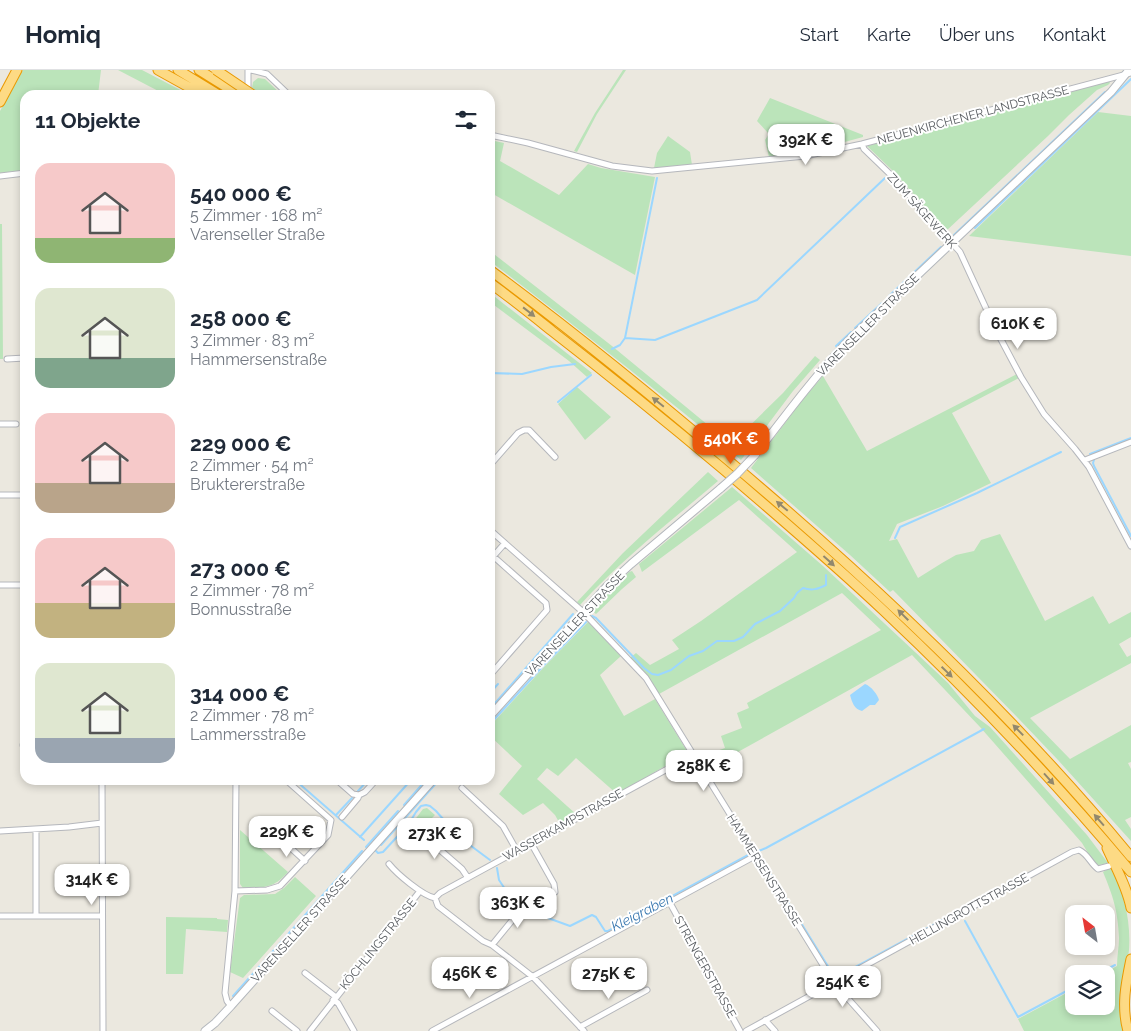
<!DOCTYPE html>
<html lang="de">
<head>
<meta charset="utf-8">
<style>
  body { margin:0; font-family:Raleway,sans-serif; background:#f6f6f7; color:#1f2937; height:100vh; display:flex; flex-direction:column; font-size:19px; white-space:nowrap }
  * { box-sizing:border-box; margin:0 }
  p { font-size:16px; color:#747a83 }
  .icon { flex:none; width:28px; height:28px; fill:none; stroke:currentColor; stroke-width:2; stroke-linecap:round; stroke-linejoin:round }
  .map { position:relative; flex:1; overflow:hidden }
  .details { position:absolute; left:20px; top:20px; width:475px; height:695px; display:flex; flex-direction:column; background:#fff; border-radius:15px; box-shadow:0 2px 8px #0003 }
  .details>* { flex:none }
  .needle { width:32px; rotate:329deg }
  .controls { position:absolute; left:1065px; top:835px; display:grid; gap:10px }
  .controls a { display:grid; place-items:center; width:50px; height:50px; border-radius:10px; background:#fff; box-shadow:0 2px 8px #0003; font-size:25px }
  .price { position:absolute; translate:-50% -42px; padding:0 11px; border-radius:10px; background:#fff; color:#222; font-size:16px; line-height:32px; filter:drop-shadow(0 1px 2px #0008) }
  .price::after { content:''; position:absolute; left:50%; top:30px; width:15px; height:11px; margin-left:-8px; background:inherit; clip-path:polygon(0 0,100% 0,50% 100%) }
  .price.on { background:#ea580c; color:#fff }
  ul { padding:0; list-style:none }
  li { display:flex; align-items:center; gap:15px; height:125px; padding:0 15px }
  li span { display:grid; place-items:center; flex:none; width:140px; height:100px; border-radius:15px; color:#555 }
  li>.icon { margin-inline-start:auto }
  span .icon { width:60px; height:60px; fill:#fffc; stroke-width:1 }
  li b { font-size:21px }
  h2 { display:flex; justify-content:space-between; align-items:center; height:60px; padding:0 15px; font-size:21px }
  header { display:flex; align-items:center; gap:30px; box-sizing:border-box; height:70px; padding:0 25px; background:#fff; border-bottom:1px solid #e0e1e3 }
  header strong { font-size:24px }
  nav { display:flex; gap:28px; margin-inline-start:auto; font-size:18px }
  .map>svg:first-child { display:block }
</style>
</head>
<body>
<header>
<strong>Homiq</strong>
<nav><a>Start</a><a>Karte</a><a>Über uns</a><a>Kontakt</a></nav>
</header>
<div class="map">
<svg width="1131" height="961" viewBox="0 0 1131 961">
  <rect width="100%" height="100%" fill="#ebe8df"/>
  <path fill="#bbe4ba" d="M23 0H101L98 25H25V100L0 103V41Z
    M118 0H142L190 25H166Z
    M623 0H626L597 44 577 82 574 81 595 43Z
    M258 8 265 9 282 25H262L252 18 253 12Z
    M1109 11 1110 13 1108 15 1097 20 1069 45 1048 66 946 161 895 103 867 76Z
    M770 28 863 65V67L804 83 769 87 765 70 769 64 757 51Z
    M1098 42 1131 46V186L969 166Z
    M668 66 690 82 692 95 654 98 657 83Z
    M490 70 504 73 500 91 559 125 588 94 601 98 655 107 635 205 493 124 490 128Z
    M0 154H2L3 289H0Z
    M490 181 612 276 731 374 783 323 815 286 820 290 793 321 741 390C659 322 575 256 490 191Z
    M490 223 592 303 587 307 569 291 490 232Z
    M1017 304 1019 308 952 343 991 413 943 436 897 454 889 471 897 469 918 508 942 493 956 485 974 481 981 470 1000 464 1045 551 1093 526 1109 554 1131 542V567L1119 574 1127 587 1131 585V593L1030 648 1070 689 1131 655V692L1128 693 1131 699V747L1125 750 1131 759V771L1058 690 1018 648 893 520 890 522 850 485 751 398 804 328 823 306 867 381Z
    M577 317 611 347 585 370 558 334Z
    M708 402 718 411C671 451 622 489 580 535L577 532 623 483Z
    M732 417 823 496 915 582 948 613 975 646 990 657 1087 765 1108 793 1099 795 1094 793 1082 773 980 657 912 585 718 693 714 682 725 678 721 666 742 658 737 643 749 638 747 633 881 560 842 523 659 624 645 603 630 588 636 583 650 595 679 579 672 570 701 551 797 482 739 430 642 502 639 494Z
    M632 501 636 507 622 519 596 544 591 540 629 502Z
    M588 552 621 586 600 605 624 646 655 629 687 681 686 684 617 724 576 688 558 706 547 698 537 709 577 745 560 754 555 745 543 733 523 745 499 724 522 696 490 666V656L545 596Z
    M427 738 435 745 431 749 433 752 416 773 401 768 423 739Z
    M240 760 288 802C273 819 265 817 243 818L240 814Z
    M1111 797C1124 823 1131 850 1129 880 1128 891 1123 903 1122 914 1121 929 1124 946 1124 961H1024L1018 949 1074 919V936H1106V904H1102L1117 896C1117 886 1119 877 1119 868 1118 841 1113 826 1103 802Z
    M295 807 316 826 243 908 230 902 240 828 244 825 275 824 284 818Z
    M166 847 217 848V849L228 850 227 862 186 859 183 904H166Z"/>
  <path fill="#9bd7ff" d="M865 614C871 616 878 625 879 630L875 635H870L862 641C854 639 852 632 850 625Z"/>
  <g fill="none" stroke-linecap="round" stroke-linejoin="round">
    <path stroke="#9bd7ff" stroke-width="2" d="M975 158 1131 9
      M954 165 1105 22
      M889 226 941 177
      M855 258 882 233
      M625 268 655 270 757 230 885 108
      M836 276 851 262
      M612 279 620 275 625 268 657 108
      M490 303 522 304 551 297 575 294
      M558 332 591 305
      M1090 384 1131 368
      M1094 390 1093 393 1094 396 1131 466
      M895 468 900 457 977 423 1061 382
      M592 546 596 548 644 598 652 604 658 605 671 600 689 586 703 581 717 571H734L743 567 755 554 780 541 794 528 797 523 803 518C812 521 818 519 826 515V505
      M490 623 498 614
      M490 639 573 544
      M490 654 544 595 586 552
      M295 710 364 770
      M358 721 368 710
      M404 735 426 710
      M336 745 352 728
      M360 767 411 710
      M381 775 439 710
      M366 777 398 741
      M375 780 378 783 383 782 408 755 416 742 421 736 426 735 430 736 436 741 459 767 490 790
      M756 782 766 778 984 659
      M760 787 834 906 837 907 959 841
      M497 798 499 810 505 819 542 839 546 842 548 848 570 856 592 845 596 847 605 861H608L750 784
      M965 851 1018 947 1074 917
      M1098 904 1115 895
      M233 926 362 781"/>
    <defs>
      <path id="street" d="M251 0 267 4 289 25
        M248 22V0
        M490 65 528 73 612 96 652 101 805 86 862 74 1131 3
        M862 74 864 79 892 106 960 182 996 260 1021 307 1044 344 1075 379 1089 397 1131 476
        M0 106 25 103
        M7 289 25 288
        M0 354H16
        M1085 390 1131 372
        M490 395 518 363 524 360H529L555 387
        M0 425H25
        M490 460 583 542 646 608 834 913 877 961
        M490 490 505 473
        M0 515H25
        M490 604H491L547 540 546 533 493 486
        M23 675H25
        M102 710 103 961
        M337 710 353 724 359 725 365 722 376 710
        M462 718 503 756 517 781
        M342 747 358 728 359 725
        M36 760V846
        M0 761 69 757 102 753
        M448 768 439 779 462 799 468 808
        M283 771 305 791
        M531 773 554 814 555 822
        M389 794C397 804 423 826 435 828L438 836 483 871 492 875 533 907 584 961
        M235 821 267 820 280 816 328 765 331 750 286 710
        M435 828 440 823 693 685
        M670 833 740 961
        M0 846H102
        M492 875 519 842 518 836
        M305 903 336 927
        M333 930 338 933 354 961
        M231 936 227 931 225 923 235 821 236 710
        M272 941 297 961
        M765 950 775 961
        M580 957 647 920
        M310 961 420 821
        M432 961 755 786
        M746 961 1072 782 1079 780C1088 784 1090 793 1098 799L1109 796"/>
      <path id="secondary" d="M755 385C785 346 814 307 848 271L1111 22 1129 0
        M490 646 607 516 631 494 721 418
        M205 961 215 953 231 936 433 710"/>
      <path id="highway" d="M158 0 203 25
        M178 0 219 25
        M199 0 239 25
        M0 32 17 0
        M490 200C574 262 656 329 736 397 877 516 1013 644 1131 787
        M490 213C511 228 532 245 552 261 610 306 667 352 723 399 777 445 832 492 884 541 971 623 1054 710 1131 802
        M1107 778C1116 798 1127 817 1131 838
        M1128 961C1121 936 1126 913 1131 889"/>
    </defs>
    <use href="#street" stroke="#b5b7bc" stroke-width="7"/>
    <use href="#secondary" stroke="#b3b7bc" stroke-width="9"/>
    <use href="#highway" stroke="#ea9900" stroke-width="11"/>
    <use href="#street" stroke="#fff" stroke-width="5"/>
    <use href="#secondary" stroke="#fff" stroke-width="7"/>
    <use href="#highway" stroke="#fdda84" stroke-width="9"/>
    <defs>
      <path id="secondary-bridge" d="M721 418 737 404 755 385"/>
      <path id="highway-bridge" d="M216 0 253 25"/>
    </defs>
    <use href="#secondary-bridge" stroke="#b3b7bc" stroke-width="9" stroke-linecap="butt"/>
    <use href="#highway-bridge" stroke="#ea9900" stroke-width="11" stroke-linecap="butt"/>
    <use href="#secondary-bridge" stroke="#fff" stroke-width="7"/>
    <use href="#highway-bridge" stroke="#fdda84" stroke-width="9"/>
  </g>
  <defs><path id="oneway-solid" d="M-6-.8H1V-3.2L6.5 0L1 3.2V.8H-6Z" transform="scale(1.25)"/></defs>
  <g fill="#92886d">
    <use href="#oneway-solid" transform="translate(529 242) rotate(38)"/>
    <use href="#oneway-solid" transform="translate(658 332) rotate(-141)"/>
    <use href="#oneway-solid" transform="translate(782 436) rotate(-140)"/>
    <use href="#oneway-solid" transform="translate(829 491) rotate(42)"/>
    <use href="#oneway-solid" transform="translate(903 545) rotate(-135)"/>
    <use href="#oneway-solid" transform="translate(947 602) rotate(44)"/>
    <use href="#oneway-solid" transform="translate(1018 660) rotate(-134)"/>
    <use href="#oneway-solid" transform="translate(1049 709) rotate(48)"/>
    <use href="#oneway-solid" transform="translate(1099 750) rotate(-131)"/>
  </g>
  <g text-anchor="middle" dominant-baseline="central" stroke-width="4" stroke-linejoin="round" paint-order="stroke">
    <g font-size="12" fill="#585c60" stroke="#fff">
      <text transform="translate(973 45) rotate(-15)">NEUENKIRCHENER LANDSTRASSE</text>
      <text transform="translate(922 141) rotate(48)">ZUM SÄGEWERK</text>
      <text transform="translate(868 255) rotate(-45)">VARENSELLER STRASSE</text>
      <text transform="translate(575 554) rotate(-47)">VARENSELLER STRASSE</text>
      <text transform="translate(563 755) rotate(-29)">WASSERKAMPSTRASSE</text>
      <text transform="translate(764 800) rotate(58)">HAMMERSENSTRASSE</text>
      <text transform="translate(969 839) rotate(-29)">HELLINGROTTSTRASSE</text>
      <text transform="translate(300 859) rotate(-48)">VARENSELLER STRASSE</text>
      <text transform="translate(378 874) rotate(-51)">KÖCHLINGSTRASSE</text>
      <text transform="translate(705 897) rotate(61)">STRENGERSTRASSE</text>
    </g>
    <g font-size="14" font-style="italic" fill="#3a78b0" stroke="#fff">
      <text transform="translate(642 842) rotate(-27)">Kleigraben</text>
    </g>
  </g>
</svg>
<div class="controls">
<a><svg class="needle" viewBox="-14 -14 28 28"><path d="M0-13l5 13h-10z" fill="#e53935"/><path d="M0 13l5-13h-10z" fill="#747a83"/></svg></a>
<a><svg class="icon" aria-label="layers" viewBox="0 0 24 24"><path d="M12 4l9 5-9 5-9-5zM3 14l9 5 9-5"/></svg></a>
</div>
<b class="price" style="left:806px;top:96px">392K €</b>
<b class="price" style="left:1018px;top:280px">610K €</b>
<b class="price on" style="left:731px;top:395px">540K €</b>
<b class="price" style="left:704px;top:722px">258K €</b>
<b class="price" style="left:287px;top:788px">229K €</b>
<b class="price" style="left:435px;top:790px">273K €</b>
<b class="price" style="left:92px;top:836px">314K €</b>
<b class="price" style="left:518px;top:859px">363K €</b>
<b class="price" style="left:470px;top:929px">456K €</b>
<b class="price" style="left:609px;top:930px">275K €</b>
<b class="price" style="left:843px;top:938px">254K €</b>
<section class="details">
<h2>11 Objekte<svg class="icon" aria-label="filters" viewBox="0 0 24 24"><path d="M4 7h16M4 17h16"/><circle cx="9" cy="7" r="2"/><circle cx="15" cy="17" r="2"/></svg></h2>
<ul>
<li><span style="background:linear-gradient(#f6c9c9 75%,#8fb573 0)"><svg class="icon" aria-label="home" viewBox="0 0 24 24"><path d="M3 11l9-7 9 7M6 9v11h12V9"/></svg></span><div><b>540 000 €</b><p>5 Zimmer · 168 m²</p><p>Varenseller Straße</p></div></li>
<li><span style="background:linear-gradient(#dfe7d0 70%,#7fa58c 0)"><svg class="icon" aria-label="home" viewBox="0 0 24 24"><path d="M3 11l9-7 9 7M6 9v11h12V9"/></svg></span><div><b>258 000 €</b><p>3 Zimmer · 83 m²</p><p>Hammersenstraße</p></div></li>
<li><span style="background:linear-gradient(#f6c9c9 70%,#b9a48a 0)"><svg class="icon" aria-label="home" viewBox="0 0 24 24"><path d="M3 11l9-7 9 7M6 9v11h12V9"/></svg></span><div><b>229 000 €</b><p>2 Zimmer · 54 m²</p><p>Bruktererstraße</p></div></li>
<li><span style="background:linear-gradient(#f6c9c9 65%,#c2b280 0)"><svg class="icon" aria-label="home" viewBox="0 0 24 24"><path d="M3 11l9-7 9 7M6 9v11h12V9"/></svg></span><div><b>273 000 €</b><p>2 Zimmer · 78 m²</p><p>Bonnusstraße</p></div></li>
<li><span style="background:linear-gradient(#dfe7d0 75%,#9aa5b1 0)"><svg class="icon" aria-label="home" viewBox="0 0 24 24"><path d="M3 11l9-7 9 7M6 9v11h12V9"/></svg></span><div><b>314 000 €</b><p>2 Zimmer · 78 m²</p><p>Lammersstraße</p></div></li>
</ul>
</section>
</div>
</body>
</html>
